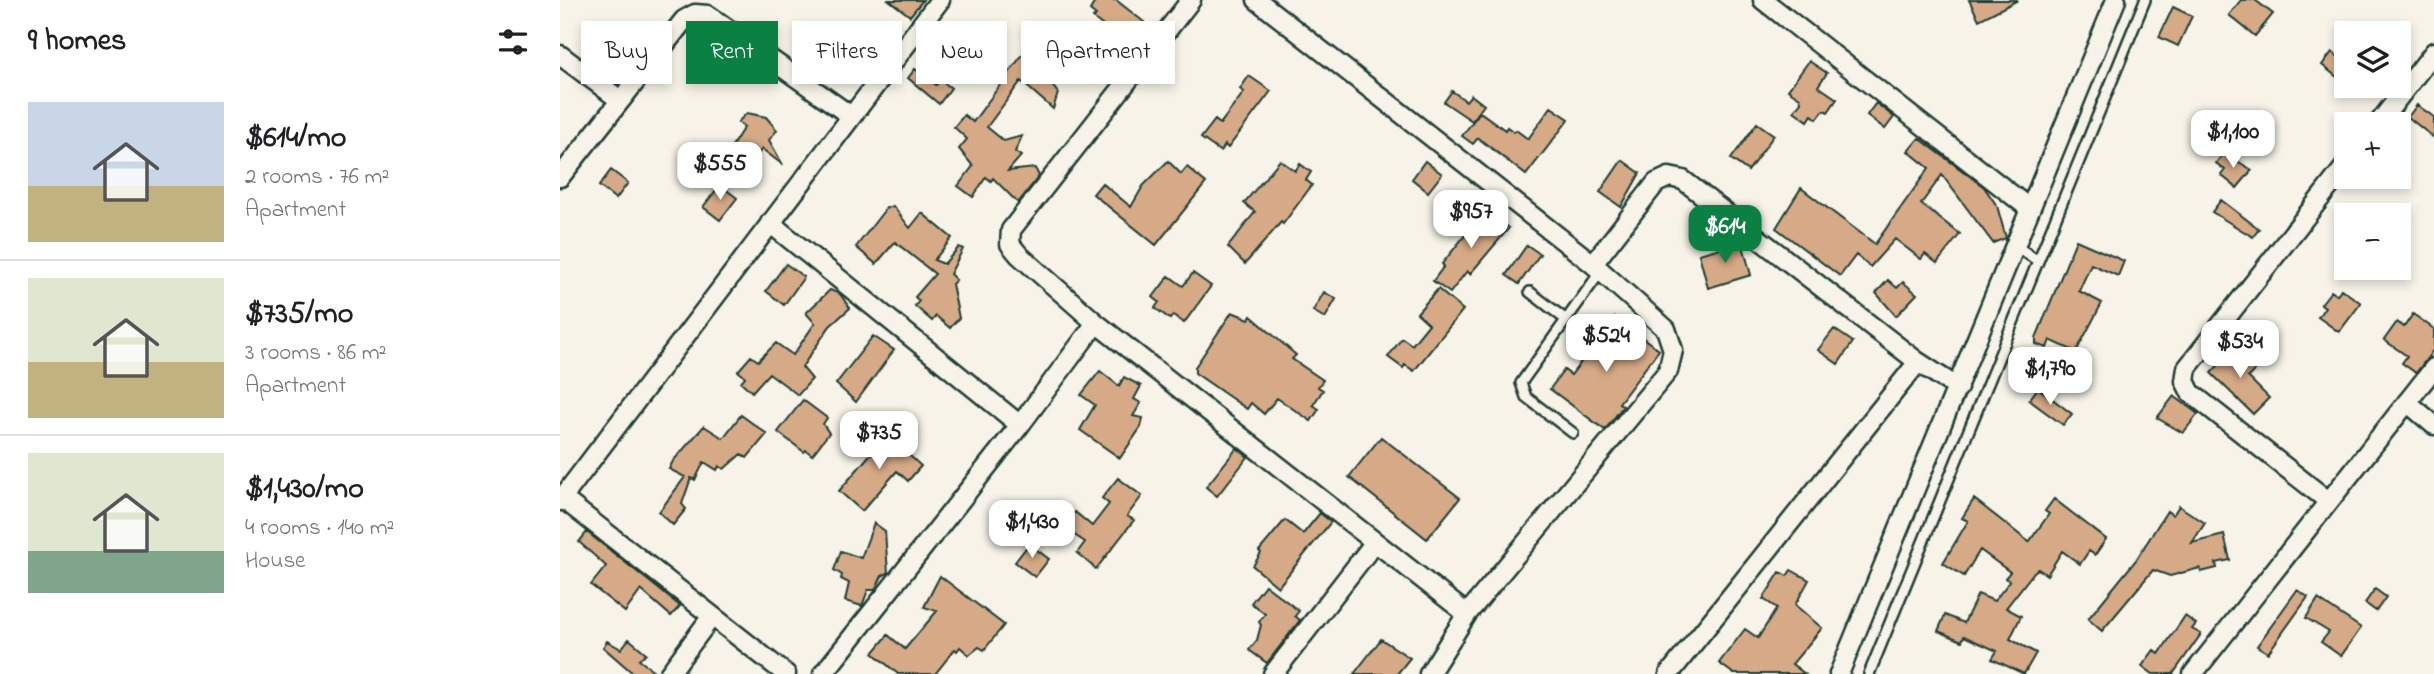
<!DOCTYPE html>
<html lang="en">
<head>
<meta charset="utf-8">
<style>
  body { margin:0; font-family:"Indie Flower",sans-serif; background:#f2f2f2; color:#202124; height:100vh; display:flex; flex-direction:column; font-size:26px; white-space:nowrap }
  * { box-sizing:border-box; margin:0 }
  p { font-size:23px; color:#757577 }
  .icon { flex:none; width:38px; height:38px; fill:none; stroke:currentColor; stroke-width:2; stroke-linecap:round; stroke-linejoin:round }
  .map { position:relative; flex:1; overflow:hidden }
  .drawer { display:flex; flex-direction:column; background:#fff; width:560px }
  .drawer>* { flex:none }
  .top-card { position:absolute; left:21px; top:21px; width:665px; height:63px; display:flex; gap:14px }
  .fabs { position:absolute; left:1774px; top:21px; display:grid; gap:14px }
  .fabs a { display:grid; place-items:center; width:77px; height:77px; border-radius:0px; background:#fff; box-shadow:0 4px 10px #0003; font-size:35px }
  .price { position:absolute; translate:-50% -60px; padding:0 16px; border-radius:14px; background:#fff; color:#222; font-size:23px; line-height:46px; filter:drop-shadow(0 2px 4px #0008) }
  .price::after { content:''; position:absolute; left:50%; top:42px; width:21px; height:16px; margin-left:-10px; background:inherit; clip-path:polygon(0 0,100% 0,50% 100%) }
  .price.current { background:#0b8043; color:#fff }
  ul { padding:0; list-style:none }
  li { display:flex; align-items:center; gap:21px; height:175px; padding:0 28px }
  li+li { border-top:2px solid #e0e0e0 }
  li span { display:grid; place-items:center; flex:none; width:196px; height:140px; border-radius:0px; color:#555 }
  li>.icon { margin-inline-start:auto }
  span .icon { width:84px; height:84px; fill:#fffc; stroke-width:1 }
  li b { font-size:30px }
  h2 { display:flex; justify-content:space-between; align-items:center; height:84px; padding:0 28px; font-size:30px }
  .pill { padding:0 24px; border-radius:0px; background:#fff; box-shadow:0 4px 10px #0003; font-size:24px; line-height:63px }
  .pill.current { background:#0b8043; color:#fff }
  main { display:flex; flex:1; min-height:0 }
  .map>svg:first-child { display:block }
</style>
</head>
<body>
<main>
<section class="drawer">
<h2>9 homes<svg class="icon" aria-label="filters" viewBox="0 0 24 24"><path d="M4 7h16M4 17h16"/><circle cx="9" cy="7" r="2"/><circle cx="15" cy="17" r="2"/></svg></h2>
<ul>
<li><span style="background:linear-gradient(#c9d6e8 60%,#c2b280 0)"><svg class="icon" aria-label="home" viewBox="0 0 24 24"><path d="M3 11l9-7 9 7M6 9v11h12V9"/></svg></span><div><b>$614/mo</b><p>2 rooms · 76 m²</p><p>Apartment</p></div></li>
<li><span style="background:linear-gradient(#dfe7d0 60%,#c2b280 0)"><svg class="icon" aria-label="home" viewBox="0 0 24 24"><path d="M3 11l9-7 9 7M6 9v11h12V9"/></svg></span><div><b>$735/mo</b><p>3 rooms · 86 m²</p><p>Apartment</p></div></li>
<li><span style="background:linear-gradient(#dfe7d0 70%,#7fa58c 0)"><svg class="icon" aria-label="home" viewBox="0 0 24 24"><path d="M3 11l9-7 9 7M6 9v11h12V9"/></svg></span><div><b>$1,430/mo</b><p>4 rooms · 140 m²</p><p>House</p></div></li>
</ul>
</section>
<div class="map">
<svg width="1874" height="674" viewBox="0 0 1874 674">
  <rect width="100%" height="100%" fill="#f7f3e8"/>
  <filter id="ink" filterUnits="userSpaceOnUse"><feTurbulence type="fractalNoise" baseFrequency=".0143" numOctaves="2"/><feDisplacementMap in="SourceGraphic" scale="14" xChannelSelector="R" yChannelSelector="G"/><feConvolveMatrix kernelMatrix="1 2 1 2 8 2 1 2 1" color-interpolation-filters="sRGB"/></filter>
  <g filter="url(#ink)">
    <path fill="#d6aa87" stroke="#1f3d34" stroke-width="2" d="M329 0H363L350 16Z
      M536 0H556L584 22 565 43 533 18 536 15 530 10Z
      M1409 0H1458L1419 20Z
      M1681 0H1695L1713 14 1695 36 1669 15Z
      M1613 7 1632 16 1618 46 1599 37Z
      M476 36 488 49 480 57 491 64 490 69 496 78 492 85 498 93 493 109 461 81 427 127 444 141 462 136 455 152 461 156 448 171 475 168 479 176 458 203 433 178 431 181 426 177 413 197 398 186 413 166 399 149 407 139 394 127 404 115 413 122Z
      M1772 52 1787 64V85L1762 65Z
      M1249 61 1267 73 1258 86 1277 99 1268 112 1264 110 1257 119 1252 115 1248 121 1234 111 1241 102 1240 98 1228 90Z
      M355 69 376 85 381 80 391 88 379 104 348 78Z
      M689 76 711 91 668 148 665 145 661 152 641 138 655 120 660 124 684 92 680 89Z
      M892 91 906 101 911 95 924 105 912 121 884 102Z
      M1316 103 1334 117 1325 129 1307 115Z
      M1857 105 1874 117V138L1848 117Z
      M991 107 1009 119 966 175 918 138 913 144 902 136 920 112 945 130 947 127 954 132 956 130 968 139Z
      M187 113 206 117 217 130 209 140 223 165 202 149 194 160 172 146 184 127 178 122Z
      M1197 123 1214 135 1188 171 1171 159Z
      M1359 138 1424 187 1437 206 1446 238 1433 243 1382 175 1361 204 1400 234 1377 263 1365 254 1361 259 1335 239 1310 267 1296 255 1280 276 1216 228 1241 188 1315 244 1369 168 1348 151Z
      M1664 153 1692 170 1677 188 1661 175 1665 170 1656 163Z
      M720 160 735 171 740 164 751 172 746 180 752 185 723 224 721 222 685 264 668 247 695 212 684 203Z
      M1062 160 1080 173 1061 207 1040 192Z
      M608 161 621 174 627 167 646 183 596 245 533 194 542 183 571 207 583 186Z
      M865 161 882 174 868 192 852 179Z
      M51 170 68 183 56 199 39 186Z
      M160 185 177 198 160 220 143 207Z
      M1661 200 1699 229 1693 237 1652 212Z
      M333 206 350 228 362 213 392 238 374 260 384 264 399 247 403 249 390 274 396 280 392 284 399 318 390 328 376 316 372 321 355 306 359 301 355 297 375 274 335 242 316 264 296 247 326 208Z
      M926 209 949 228 910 274 907 271 890 293 873 281 884 266 882 264Z
      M1516 240 1564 261 1558 276 1531 264 1519 291 1542 303 1516 352 1490 340 1487 348 1476 344V338Z
      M1182 242 1191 275 1148 288 1139 254Z
      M967 245 980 254 959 284 946 275Z
      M226 264 244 277 224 305 206 291Z
      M633 273 651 286 624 323 613 315 610 319 595 308 599 302 593 297 609 276 623 286Z
      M1328 280 1337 288 1343 282 1357 294 1336 316 1316 293Z
      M878 289 903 310 854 371 845 365 843 368 828 357 842 338 852 345 869 324 857 313Z
      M1781 289 1801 303 1779 332 1758 317 1765 307 1761 304 1771 291 1777 295Z
      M270 290 280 294 290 308 270 326 242 367 252 379 238 395 209 373 192 392 181 382 185 377 178 371 191 356 198 361 216 343 233 355 255 323 246 313Z
      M764 292 776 299 765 318 753 311Z
      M672 312 689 319 691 316 736 355 732 359 763 380 758 387 763 390 753 405 759 409 751 421 717 398 704 414 691 403 687 409 635 373V367Z
      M1853 314 1874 329V349L1856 373 1842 363 1847 356 1824 340 1837 322 1844 327Z
      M1055 317 1099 350 1059 403 1063 406 1045 430 990 389 1004 370 1011 375Z
      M1274 329 1293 342 1278 364 1258 350Z
      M313 336 334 350 296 402 276 384Z
      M1676 347 1697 368 1688 377 1709 398 1693 414 1651 373Z
      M540 371 559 386 564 377 581 386 574 399 581 403 573 416 583 418 581 427 560 458 520 430 535 405 521 395Z
      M1478 388 1512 414 1503 425 1469 400Z
      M1614 396 1638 414 1623 433 1597 418Z
      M243 400 267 418 263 424 269 433 252 455 246 450 244 452 218 432Z
      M181 415 207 434 187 458 181 454 164 469 159 466 157 470 144 462 135 480 131 478 122 504 126 509 113 525 99 512 125 477 109 469 113 461 144 426 163 438Z
      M331 430 343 440 338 445 361 466 348 481 337 471 302 511 279 491Z
      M821 437 900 498 867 539 789 477Z
      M677 448 688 457 657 496 646 487Z
      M558 478 582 496 567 516 574 520 536 569 517 553 525 542 502 527 515 512 532 526 549 504 542 498Z
      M1414 499 1469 542 1489 514 1485 511 1494 499 1546 539 1535 555 1529 551 1520 564 1502 551 1487 575 1478 569 1474 572 1446 608 1461 616 1450 639 1476 653 1464 674 1432 659 1437 651 1404 636 1402 641 1378 631 1385 615 1404 623 1418 594 1434 601 1450 581 1445 578 1450 572 1420 550 1404 576 1383 563 1408 521 1402 518Z
      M490 502 505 514 487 537 472 526Z
      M1619 506 1645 523 1632 543 1664 535 1670 560 1656 563 1657 568 1641 572 1640 568 1610 576 1593 570 1542 631 1528 619 1576 560 1607 511 1613 515Z
      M760 513 771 522 718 587 693 566 701 553 699 551 725 520 743 534Z
      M314 523 325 531 328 573 322 576 315 590H308L302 606 285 601 289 583 281 579 282 575 274 570 281 551 301 558Z
      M27 532 120 606 111 616 81 590 65 612 31 585 46 566 19 542Z
      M469 544 489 559 475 577 455 562Z
      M1231 570 1249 580 1235 605 1262 628 1232 664 1245 674H1174L1159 663 1185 629 1198 638 1217 608 1203 599 1220 572 1227 576Z
      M380 576 444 625 424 650 419 647 409 655 400 647 397 651 395 649 375 674H338L313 653 328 635 345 649 377 611 364 607Z
      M705 585 739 611 735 616 740 620 707 663 689 650 697 640 701 625 699 622 705 614 691 603Z
      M1815 589 1826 597 1816 611 1805 603Z
      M1737 590 1748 597 1708 653 1697 646Z
      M1758 599 1801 628 1781 656 1761 642 1769 632 1746 618Z
      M1625 616 1636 624 1632 629 1641 634 1613 674H1593L1582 666 1594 650 1599 654Z
      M69 639 86 653 79 660 98 674H74L43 647 47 641 61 649Z
      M821 639 850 658 837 674H794Z"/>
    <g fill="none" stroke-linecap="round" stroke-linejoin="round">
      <defs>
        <path id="lane" d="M1456 246 1478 261
          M970 292 1005 319
          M1013 433 966 397 961 383 1041 271
          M1309 674 1585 0"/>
        <path id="street" d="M631 0 451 230 450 244 459 255 536 323 907 614
          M697 0 1033 264 1106 329 1113 350 1108 371 907 614 869 674
          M1203 0 1470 209
          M0 55 60 100
          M1818 124 1874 52
          M0 177 124 20 135 14 148 15 291 116
          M210 223 460 425
          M1033 264 1096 183 1109 177 1123 180 1358 362
          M1847 402 1874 425
          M2 498 226 674
          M1767 500 1631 393 1625 381 1627 368 1787 164
          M0 501 380 0
          M109 674 152 616
          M263 674 460 425 536 323
          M713 674 815 542
          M1109 674 1358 362 1398 388
          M1279 674 1556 0
          M1633 674 1874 368"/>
      </defs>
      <use href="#lane" stroke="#1f3d34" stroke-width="14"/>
      <use href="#street" stroke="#1f3d34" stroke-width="23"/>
      <use href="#lane" stroke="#f7f3e8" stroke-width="9"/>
      <use href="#street" stroke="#f7f3e8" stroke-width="18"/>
    </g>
  </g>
</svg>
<div class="fabs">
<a><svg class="icon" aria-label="layers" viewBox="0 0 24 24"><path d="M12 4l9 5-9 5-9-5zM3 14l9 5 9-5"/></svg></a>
<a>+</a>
<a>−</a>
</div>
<b class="price" style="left:1673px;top:170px">$1,100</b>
<b class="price" style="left:160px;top:202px">$555</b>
<b class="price" style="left:911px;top:250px">$957</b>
<b class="price current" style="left:1165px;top:265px">$614</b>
<b class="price" style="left:1046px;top:374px">$524</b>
<b class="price" style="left:1680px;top:380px">$534</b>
<b class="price" style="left:1490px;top:407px">$1,790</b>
<b class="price" style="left:319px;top:471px">$735</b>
<b class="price" style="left:472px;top:560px">$1,430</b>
<div class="top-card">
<a class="pill">Buy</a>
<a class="pill current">Rent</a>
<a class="pill">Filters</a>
<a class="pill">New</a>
<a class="pill">Apartment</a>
</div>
</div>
</main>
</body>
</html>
